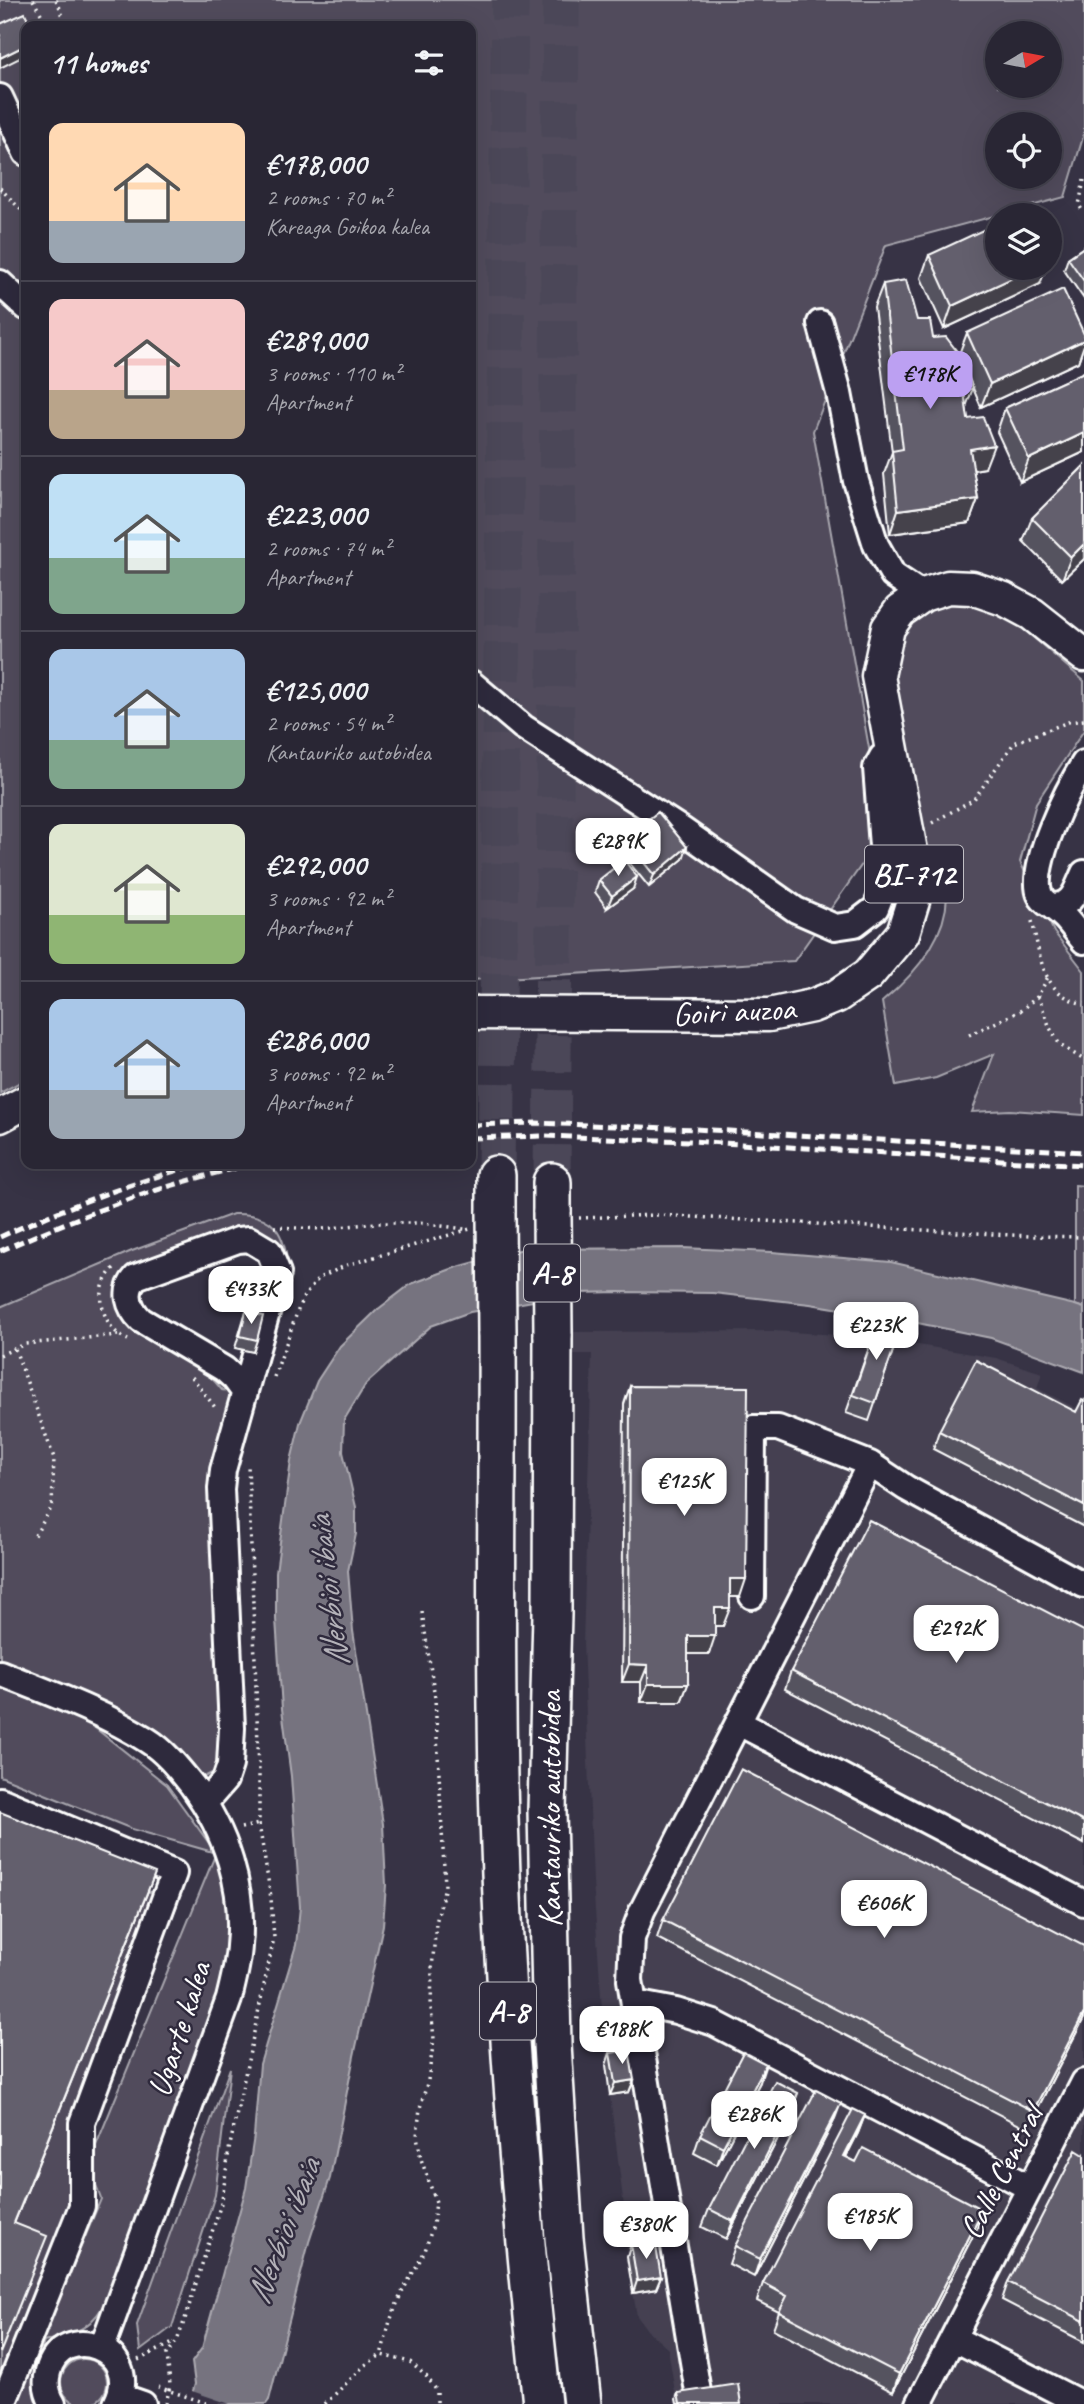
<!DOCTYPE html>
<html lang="en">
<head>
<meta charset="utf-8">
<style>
  body { margin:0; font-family:Caveat,sans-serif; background:#353240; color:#f1f3f6; height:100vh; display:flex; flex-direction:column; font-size:26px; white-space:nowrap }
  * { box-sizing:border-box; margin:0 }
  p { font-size:23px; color:#a5a5ac }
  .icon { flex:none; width:38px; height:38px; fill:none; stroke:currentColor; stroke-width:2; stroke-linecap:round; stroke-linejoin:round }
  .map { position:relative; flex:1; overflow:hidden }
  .details { position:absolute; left:21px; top:21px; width:455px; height:1148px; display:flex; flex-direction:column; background:#292634; border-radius:14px; box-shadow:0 7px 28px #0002,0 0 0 2px #45434f }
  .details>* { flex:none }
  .needle { width:46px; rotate:80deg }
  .buttons { position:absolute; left:985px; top:21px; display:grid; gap:14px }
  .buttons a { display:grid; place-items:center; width:77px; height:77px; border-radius:50%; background:#292634; box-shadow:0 7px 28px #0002,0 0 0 2px #45434f; font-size:35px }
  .price { position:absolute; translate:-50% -60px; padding:0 16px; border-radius:14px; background:#fff; color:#222; font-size:23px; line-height:46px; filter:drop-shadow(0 2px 4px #0008) }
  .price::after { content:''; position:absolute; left:50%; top:42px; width:21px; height:16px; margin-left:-10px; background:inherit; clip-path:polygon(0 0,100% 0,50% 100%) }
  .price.current { background:#bca0f2; color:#111 }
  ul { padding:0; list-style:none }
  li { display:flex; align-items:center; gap:21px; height:175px; padding:0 28px }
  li+li { border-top:2px solid #45434f }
  li span { display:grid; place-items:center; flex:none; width:196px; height:140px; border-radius:14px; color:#555 }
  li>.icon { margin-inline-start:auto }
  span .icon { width:84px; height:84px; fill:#fffc; stroke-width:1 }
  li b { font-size:30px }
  h2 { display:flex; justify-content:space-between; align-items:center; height:84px; padding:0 28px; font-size:30px }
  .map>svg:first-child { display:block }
</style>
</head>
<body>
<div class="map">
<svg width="1084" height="2404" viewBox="0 0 1084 2404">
  <rect width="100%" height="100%" fill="#373345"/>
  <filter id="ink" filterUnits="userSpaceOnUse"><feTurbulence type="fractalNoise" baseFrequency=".0143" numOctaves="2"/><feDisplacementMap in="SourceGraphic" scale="14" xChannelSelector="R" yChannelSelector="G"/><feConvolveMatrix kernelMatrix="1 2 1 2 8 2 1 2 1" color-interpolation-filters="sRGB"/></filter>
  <g filter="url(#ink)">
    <path fill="#444051" d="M774 1331 870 1337 996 1358 1042 1373 1037 1388 1084 1412V2404H677L668 2349 647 2330 637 2316 627 2257 624 2207 606 2065 593 1882 583 1643 592 1354H572V1332Z"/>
    <path fill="#514c5c" stroke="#a8a6ae" stroke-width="2" fill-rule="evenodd" d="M0 0H1084V134L1065 197 886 245 813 431 884 833 794 961 471 980V26H26V1079L0 1093ZM998 33H1050V86H998ZM998 124H1050V177H998Z
      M934 599 999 608 1084 681V730L1036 803 1020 862 1054 932 1084 971V1115L1010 1110 972 1112 994 1054 936 1078 896 1086 882 1002C913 976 946 939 947 896 948 882 945 866 943 852L914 867 893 756 890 641Z
      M1075 1185 1084 1186V1308L1075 1305Z
      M233 1214C276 1213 284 1232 289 1272L263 1239 122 1280C115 1293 115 1310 125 1321 134 1329 149 1332 159 1338 185 1353 203 1367 222 1390L239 1393 217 1469 226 1723 218 1770 204 1777 175 1745 156 1729 107 1703 0 1659V1307L132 1251Z
      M0 1688 85 1720 167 1785 216 1853 227 1892 225 1974 109 2296C92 2329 79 2332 44 2342 38 2362 29 2384 40 2404H15L101 2199 88 2165 216 1853 132 1829 0 1776Z
      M148 1891 178 1903 68 2166 74 2196 0 2383V2354L40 2254 7 2241Z
      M230 2068 215 2195 172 2327 140 2351 137 2325Z
      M61 2382a23 23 0 1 1 46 0a23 23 0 1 1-46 0Z"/>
    <path fill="#76737f" stroke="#adabb2" stroke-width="2" d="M683 1248 772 1252 891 1262 1075 1305 1084 1308V1372L991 1338 883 1316 810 1304 713 1293 617 1292 579 1293 470 1312 431 1326 366 1384 344 1420 343 1452 356 1507V1534L348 1571 353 1631 383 1824 386 1885 383 1925 354 2056 330 2178 309 2242 269 2400 266 2404H189L195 2384 192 2362 202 2348 246 2188 254 2136 260 2064 296 1945 300 1907 291 1776 282 1709 276 1619V1572L291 1461 300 1423 317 1381 340 1346 377 1310 411 1284 454 1268 523 1249Z"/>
    <path fill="#373345" d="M189 2390 230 2404H186Z"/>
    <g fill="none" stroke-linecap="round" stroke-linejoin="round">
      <path stroke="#4b4758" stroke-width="37" stroke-dasharray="37 18" stroke-linecap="butt" d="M496 1175 510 0
        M552 1182 561 0"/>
      <defs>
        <path id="minor" d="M0 97 26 153
          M0 283 26 307
          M820 323 839 393 856 481 876 545 893 575 923 595
          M471 683 523 727 681 829 796 910 835 927 855 924 876 908 885 885 876 768 882 757 893 756
          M1084 763C1069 787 1028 867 1040 895 1042 900 1046 903 1051 906 1067 917 1072 927 1084 941
          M1051 906C1073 907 1076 890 1084 873
          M752 1596 753 1428H778L870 1464 906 1488 1084 1585
          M0 1673C49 1693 101 1711 147 1740 165 1751 179 1769 192 1785 226 1831 245 1889 239 1946 238 1964 233 1982 229 1999L102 2348
          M739 1723 1084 1903
          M0 1800 174 1873 82 2123V2206L3 2404
          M205 1803 225 1780 230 1765 232 1728 221 1489 223 1470 278 1273 269 1251 249 1239 238 1240 136 1277C123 1291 128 1307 141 1320L224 1369 234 1378 245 1393
          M634 2003 676 2011 714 2023 1030 2188
          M953 2338 1082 2404
          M120 2396 143 2404
          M53 2404C47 2394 45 2383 48 2372 61 2319 145 2348 116 2404
          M700 2404 630 1980 632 1938 642 1911 870 1464
          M919 2404 1084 2082"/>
        <path id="major" d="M471 1013 769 1015 812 1006 837 996 868 975 903 933 913 901 914 867 878 676 888 628 900 611 923 595 948 587 972 588 1004 599 1032 614 1084 655
          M0 1116 26 1102"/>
        <path id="highway" d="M496 1213V1175
          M552 1213V1182
          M497 1332C498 1494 494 1656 499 1818 505 2014 521 2209 542 2404
          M553 1334 552 1614 547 1810 552 2045 564 2238 582 2404"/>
      </defs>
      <use href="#minor" stroke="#fff" stroke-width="30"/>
      <use href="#major" stroke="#fff" stroke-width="37"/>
      <use href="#highway" stroke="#fff" stroke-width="42"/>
      <path stroke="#fff" stroke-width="3.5" stroke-dasharray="2 5" stroke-linecap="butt" d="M33 0 43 17 45 26
        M56 0 59 5 64 26
        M1084 180 1079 205 1084 213
        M0 188 26 215
        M932 823 974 799 1014 743 1068 722 1084 720
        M1032 921C1041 958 1041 994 1084 1004
        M1038 996 1050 1028 1060 1045 1084 1060
        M969 1035 1020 1011 1038 996 1048 977
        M579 1218 657 1215 1029 1236 1084 1237
        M274 1227 322 1229 376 1223H419L465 1229
        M114 1268C92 1289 101 1328 128 1340
        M15 1349 54 1458 52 1507 34 1537
        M0 1355 25 1344 118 1335
        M192 1377 217 1410
        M274 1377 302 1299 319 1278 347 1265 470 1229
        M422 1612 435 1698 445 1886 436 1923 432 1969 431 2008 434 2039 428 2080 420 2108 417 2136 421 2159 436 2202 433 2225 425 2251 401 2294 390 2321 381 2355 410 2362 427 2377 437 2391V2404
        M241 1828 259 1824
        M138 2360 175 2342
        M158 2387 209 2404
        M166 2404 170 2385 167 2354 177 2341 185 2319 222 2200 229 2150 274 1938 271 1898 259 1824V1772L248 1464
        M325 2404 365 2365 381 2355"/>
      <use href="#minor" stroke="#2f2a3d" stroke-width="24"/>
      <use href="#major" stroke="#2f2a3d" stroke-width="32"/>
      <use href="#highway" stroke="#2f2a3d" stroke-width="37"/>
      <path stroke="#fff" stroke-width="5" stroke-dasharray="10 5" stroke-linecap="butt" d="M471 1125 536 1123 695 1129 1084 1152
        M471 1138 545 1136 690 1141 1084 1165
        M0 1237C65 1207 131 1183 200 1164
        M0 1251C83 1214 166 1183 255 1164"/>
      <defs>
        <path id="highway-bridge" d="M496 1213 497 1332
          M552 1213 553 1334"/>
      </defs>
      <use href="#highway-bridge" stroke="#fff" stroke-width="42" stroke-linecap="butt"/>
      <use href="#highway-bridge" stroke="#2f2a3d" stroke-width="37"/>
    </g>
    <path fill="#55525e" stroke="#fff" stroke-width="2" d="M1084 247V299L1064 270 1068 258Z
      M929 255 1040 284 944 329 921 278Z
      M883 284 933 338 959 354 967 333 1084 334V345L1078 362 981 407 972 386 966 406 968 419 985 468 973 470 978 499 969 523 890 534 884 474 892 452 874 307Z
      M1084 372V452L1020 482 997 432 1005 408Z
      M1084 466V559L1062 580 1023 541 1032 518Z
      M645 822 683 859 649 887 627 860 632 848 644 837 641 834Z
      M599 880 633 889 607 908 595 892Z
      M246 1311 257 1340 253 1352 235 1348Z
      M878 1322 900 1330 869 1421 846 1413Z
      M630 1386 740 1597H730L723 1626H715L709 1654H688V1684L681 1702H641V1682H622L624 1404Z
      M1084 1401V1527L933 1449 939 1431 1076 1412Z
      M1084 1631V1844L785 1689 791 1671Z
      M663 1920 1084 1946V2018L1027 2129 657 1938Z
      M610 2053 634 2080 629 2092 610 2095 606 2065Z
      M760 2082 717 2165 694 2153 700 2135Z
      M792 2111 726 2239 702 2227 709 2209Z
      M865 2115 858 2133 846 2157 856 2162 983 2210 977 2228 893 2392 773 2329 779 2312 757 2301 763 2283Z
      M834 2121 754 2277 729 2264 735 2246Z
      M1084 2155V2342L1002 2300 1008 2282Z
      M631 2244 661 2277 656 2289 633 2293 627 2257Z
      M678 2393 741 2404H677L676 2399Z"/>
    <path fill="#45424c" stroke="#fff" stroke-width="2" d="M26 45V55L0 68V58Z
      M1034 268H1046L1040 284 944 329 952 306Z
      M1084 340V345L1078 362 981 407 990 384Z
      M973 388 964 412V392Z
      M1084 433V452L1020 482 1029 459Z
      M994 445 985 468 961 472 970 449Z
      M978 499 969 523 890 534 898 510Z
      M1084 544V559L1062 580 1071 557Z
      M687 847 683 859 649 887 654 875Z
      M637 877 633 889 607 908 612 896Z
      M730 1579H746L740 1597H724Z
      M715 1608H730L723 1626H709Z
      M688 1636H715L709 1654H682Z
      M629 1664 648 1665 641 1682H622Z
      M648 1684H688L681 1702H641Z
      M155 1873 148 1891 7 2241 14 2223Z
      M1084 2013V2018L1027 2129 1033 2111Z
      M766 2064 760 2082 717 2165 723 2147Z
      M634 2080 629 2092 610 2095 615 2083Z
      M798 2093 792 2111 726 2239 733 2221Z
      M841 2103 834 2121 754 2277 760 2259Z
      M865 2115 858 2133 837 2174 844 2156Z
      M983 2210 977 2228 893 2392 899 2374Z
      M661 2277 656 2289 633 2293 637 2281Z"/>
    <path fill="#635f6d" stroke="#fff" stroke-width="2" d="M25 13 31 26H26V45L0 58V24Z
      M1025 210 1027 215H1015Z
      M998 223V268H1034L952 306 929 255Z
      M1084 247V281L1068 258Z
      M906 280 917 320H930L933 338 946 337 959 354 973 388 964 392 968 419 983 417 994 445 970 449 978 499 898 510 892 451 903 449 883 284Z
      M1063 289 1084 334V340L990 384 967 333Z
      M1084 372V433L1029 459 1005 408Z
      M1084 466V544L1071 557 1032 518Z
      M658 812 687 847 654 875 632 848 652 830 645 822Z
      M624 860 637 877 612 896 599 880Z
      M246 1311 263 1316 257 1340 240 1336Z
      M878 1322 900 1330 875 1403 853 1395Z
      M976 1360 1076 1412 1082 1400 1084 1401V1506L939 1431Z
      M630 1386 748 1387 746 1579H730V1608H715V1636H688V1684H648V1665L629 1664Z
      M869 1520 1084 1631V1822L791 1671Z
      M741 1769 1084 1946V2013L1033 2111 663 1920Z
      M0 1812 155 1873 14 2223 47 2236 0 2353Z
      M629 2050 634 2080 615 2083 610 2053Z
      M743 2052 766 2064 723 2147 700 2135Z
      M775 2081 798 2093 733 2221 709 2209Z
      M816 2090 841 2103 760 2259 735 2246Z
      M853 2109 865 2115 844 2156 856 2162 863 2148 983 2210 899 2374 779 2312 787 2296 763 2283Z
      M1076 2150 1084 2155V2321L1008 2282Z
      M655 2241 661 2277 637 2281 631 2244Z
      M738 2384 741 2404H680L678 2393Z"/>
  </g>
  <g text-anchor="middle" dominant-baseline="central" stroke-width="5" stroke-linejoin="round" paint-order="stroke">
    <g fill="#2f2a3d" stroke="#c1bfc5" stroke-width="2">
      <rect x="865" y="845.5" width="98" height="57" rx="5"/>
      <rect x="524" y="1244.5" width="56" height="57" rx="5"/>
      <rect x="480" y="1982.5" width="56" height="57" rx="5"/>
    </g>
    <g font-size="32" font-weight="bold" fill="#fff">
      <text x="914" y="874">BI-712</text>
      <text x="552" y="1273">A-8</text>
      <text x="508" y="2011">A-8</text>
    </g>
    <g font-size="33" fill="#fff" stroke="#2f2a3d">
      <text transform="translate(734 1011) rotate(-3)">Goiri auzoa</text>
      <text transform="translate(550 1809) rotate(-90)">Kantauriko autobidea</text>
      <text transform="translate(179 2029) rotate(-72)">Ugarte kalea</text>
      <text transform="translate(1001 2172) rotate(-63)">Calle Central</text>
    </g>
    <g font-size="35" font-style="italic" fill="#b4b2b9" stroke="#2f2a3d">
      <text transform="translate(328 1592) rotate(-97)">Nerbioi ibaia</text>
      <text transform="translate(283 2231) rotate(-69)">Nerbioi ibaia</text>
    </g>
  </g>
</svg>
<div class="buttons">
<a><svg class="needle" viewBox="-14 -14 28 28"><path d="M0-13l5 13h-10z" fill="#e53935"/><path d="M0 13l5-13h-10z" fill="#a5a5ac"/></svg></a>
<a><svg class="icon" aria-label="locate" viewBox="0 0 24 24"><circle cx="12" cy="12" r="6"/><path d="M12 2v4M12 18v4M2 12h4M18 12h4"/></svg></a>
<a><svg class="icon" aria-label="layers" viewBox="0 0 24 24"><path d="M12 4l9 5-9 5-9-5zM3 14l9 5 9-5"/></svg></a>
</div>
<b class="price current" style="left:930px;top:411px">€178K</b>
<b class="price" style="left:618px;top:878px">€289K</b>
<b class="price" style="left:251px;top:1326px">€433K</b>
<b class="price" style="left:876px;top:1362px">€223K</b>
<b class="price" style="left:684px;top:1518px">€125K</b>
<b class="price" style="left:956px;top:1665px">€292K</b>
<b class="price" style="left:884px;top:1940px">€606K</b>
<b class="price" style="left:622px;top:2066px">€188K</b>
<b class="price" style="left:754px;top:2151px">€286K</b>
<b class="price" style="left:870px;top:2253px">€185K</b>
<b class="price" style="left:646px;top:2261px">€380K</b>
<section class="details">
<h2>11 homes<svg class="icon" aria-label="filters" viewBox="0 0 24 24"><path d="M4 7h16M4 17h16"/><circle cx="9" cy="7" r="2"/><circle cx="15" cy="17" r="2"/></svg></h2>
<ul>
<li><span style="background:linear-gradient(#ffd9b3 70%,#9aa5b1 0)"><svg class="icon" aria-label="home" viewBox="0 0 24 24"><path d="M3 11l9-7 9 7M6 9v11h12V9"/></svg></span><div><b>€178,000</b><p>2 rooms · 70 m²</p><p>Kareaga Goikoa kalea</p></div></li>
<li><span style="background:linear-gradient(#f6c9c9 65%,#b9a48a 0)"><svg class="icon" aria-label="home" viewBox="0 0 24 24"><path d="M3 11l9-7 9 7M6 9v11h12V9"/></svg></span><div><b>€289,000</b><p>3 rooms · 110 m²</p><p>Apartment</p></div></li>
<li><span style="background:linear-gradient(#bfe0f5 60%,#7fa58c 0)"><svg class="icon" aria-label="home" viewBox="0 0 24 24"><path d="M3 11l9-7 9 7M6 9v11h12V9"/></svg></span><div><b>€223,000</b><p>2 rooms · 74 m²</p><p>Apartment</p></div></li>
<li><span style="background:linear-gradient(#a9c7e8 65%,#7fa58c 0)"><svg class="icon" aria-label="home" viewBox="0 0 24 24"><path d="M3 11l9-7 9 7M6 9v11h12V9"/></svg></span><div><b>€125,000</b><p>2 rooms · 54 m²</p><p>Kantauriko autobidea</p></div></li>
<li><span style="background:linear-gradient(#dfe7d0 65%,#8fb573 0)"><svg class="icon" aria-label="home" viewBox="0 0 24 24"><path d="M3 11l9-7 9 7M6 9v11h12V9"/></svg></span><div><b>€292,000</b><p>3 rooms · 92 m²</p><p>Apartment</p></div></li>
<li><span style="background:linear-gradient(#a9c7e8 65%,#9aa5b1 0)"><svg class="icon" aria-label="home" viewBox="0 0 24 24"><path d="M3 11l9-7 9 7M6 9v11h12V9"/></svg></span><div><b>€286,000</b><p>3 rooms · 92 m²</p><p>Apartment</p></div></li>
</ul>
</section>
</div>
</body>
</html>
